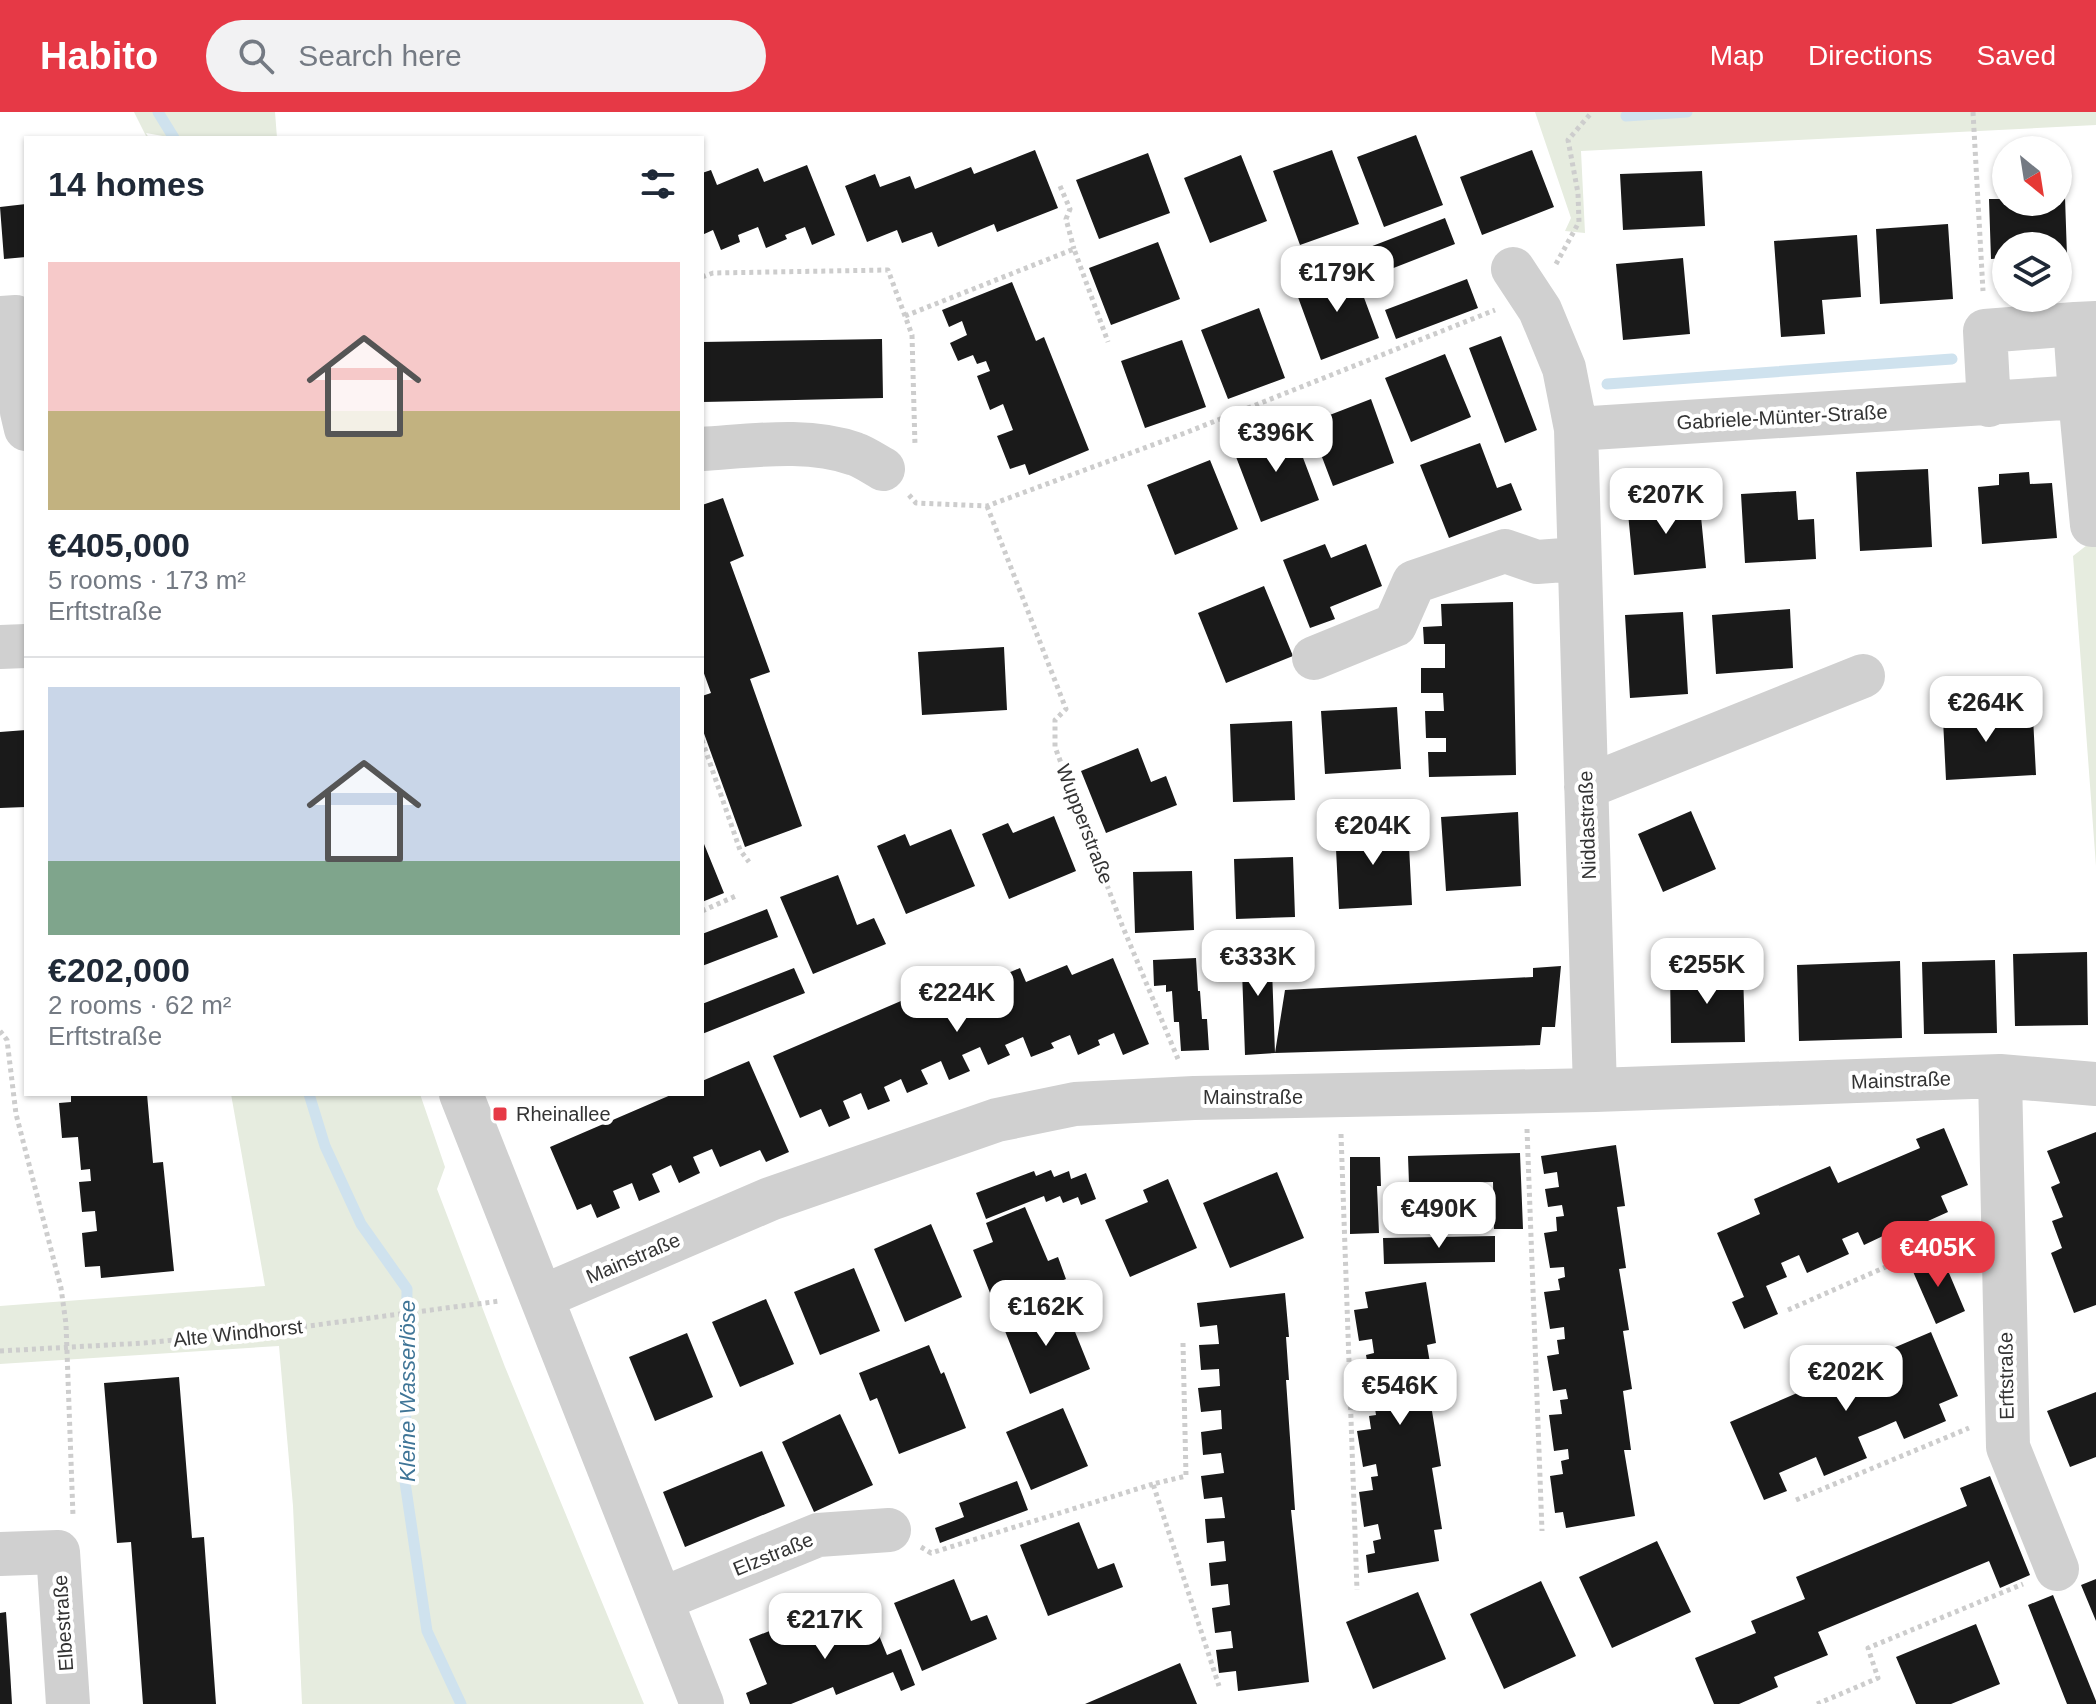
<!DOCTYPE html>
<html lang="en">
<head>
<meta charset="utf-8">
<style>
  body { margin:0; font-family:Arial,sans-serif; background:#f2f2f3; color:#1f2937; height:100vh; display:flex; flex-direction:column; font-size:30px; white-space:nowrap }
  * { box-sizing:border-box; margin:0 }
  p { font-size:26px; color:#747a83 }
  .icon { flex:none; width:44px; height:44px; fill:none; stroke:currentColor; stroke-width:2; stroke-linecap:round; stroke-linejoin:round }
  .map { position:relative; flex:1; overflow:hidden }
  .side { position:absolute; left:24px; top:24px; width:680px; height:960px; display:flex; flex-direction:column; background:#fff; border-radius:0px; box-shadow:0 2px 6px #0004 }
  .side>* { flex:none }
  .needle { width:52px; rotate:150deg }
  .buttons { position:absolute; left:1992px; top:24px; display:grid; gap:16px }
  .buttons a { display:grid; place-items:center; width:80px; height:80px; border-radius:50%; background:#fff; box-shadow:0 2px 6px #0004; font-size:40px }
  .price { position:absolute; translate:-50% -68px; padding:0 18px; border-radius:16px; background:#fff; color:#222; font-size:26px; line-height:52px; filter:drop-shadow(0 2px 4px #0008) }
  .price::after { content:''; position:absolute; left:50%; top:48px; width:24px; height:18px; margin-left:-12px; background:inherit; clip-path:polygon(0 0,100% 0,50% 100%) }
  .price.active { background:#e63946; color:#fff }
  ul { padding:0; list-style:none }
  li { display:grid; align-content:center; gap:16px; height:424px; padding:0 24px }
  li+li { border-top:2px solid #e0e1e3 }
  li span { display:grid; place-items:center; height:248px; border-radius:0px; color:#555 }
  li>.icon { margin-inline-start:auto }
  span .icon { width:144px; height:144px; fill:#fffc; stroke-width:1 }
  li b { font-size:34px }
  h2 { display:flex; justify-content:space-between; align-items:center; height:96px; padding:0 24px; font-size:34px }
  header { display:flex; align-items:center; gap:48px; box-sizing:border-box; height:112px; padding:0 40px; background:#e63946; color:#fff }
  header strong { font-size:38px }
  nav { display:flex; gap:44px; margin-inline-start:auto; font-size:28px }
  .search { width:560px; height:72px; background:#f2f2f3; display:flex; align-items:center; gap:20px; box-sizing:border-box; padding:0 28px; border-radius:44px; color:#747a83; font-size:30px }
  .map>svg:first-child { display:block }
</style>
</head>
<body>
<header>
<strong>Habito</strong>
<div class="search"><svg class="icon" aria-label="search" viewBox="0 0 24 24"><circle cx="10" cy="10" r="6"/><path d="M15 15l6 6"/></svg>Search here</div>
<nav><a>Map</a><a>Directions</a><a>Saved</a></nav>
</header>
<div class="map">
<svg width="2096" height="1592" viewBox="0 0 2096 1592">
  <rect width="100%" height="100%" fill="#fff"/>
  <path fill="#e6ecdf" d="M134 0H275L277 26H174L146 21 149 26H147Z
    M1535 0H2096V13L1581 39 1585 121 1565 119 1571 106Z
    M2096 426V754L2073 444Z
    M231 982H420L445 1055 437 1077 505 1255 644 1592H302L293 1394 279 1234 0 1252V1194L265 1174Z"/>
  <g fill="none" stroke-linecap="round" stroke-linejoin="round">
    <path stroke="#cfe2ee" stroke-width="11" d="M158 0 174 26
      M1626 4 1687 0
      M1607 272 1952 247
      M309 982 325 1034 361 1112 407 1177 405 1370 427 1519 461 1592"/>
  </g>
  <path fill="#1a1a1a" d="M1416 23 1443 93 1384 115 1357 45Z
    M1035 38 1058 96 997 120 994 112 938 135 932 120 902 131 897 118 867 130 845 74 875 62 880 75 910 64 915 77 971 55 974 62Z
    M1332 38 1359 112 1300 133 1273 59Z
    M1532 38 1554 95 1482 123 1460 65Z
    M1148 41 1170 101 1099 127 1076 68Z
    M1241 43 1267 109 1210 131 1184 66Z
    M807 53 835 123 812 133 805 115 785 123 787 127 766 136 758 115 738 123 740 130 721 138 713 118 702 123V61L711 58 717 73 758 56 764 70Z
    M1702 59 1705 114 1623 118 1620 62Z
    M2058 85H2065L2067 144H2058V134H2006V146L1991 147 1989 87H2006V90H2058Z
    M26 92V145L4 147 0 95Z
    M1445 106 1455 132 1373 164 1362 138Z
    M1948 112 1953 187 1880 192 1876 117Z
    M1857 123 1861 185 1822 188 1825 222 1781 225 1774 129Z
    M1158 130 1180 187 1111 213 1089 156Z
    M1683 146 1690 222 1623 228 1616 152Z
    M1353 156 1379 226 1321 248 1295 177Z
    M1467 167 1478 196 1396 227 1385 198Z
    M1012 170 1036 229 1044 225 1089 338 1029 363 1025 352 1010 357 997 324 1013 318 1003 292 990 298 977 264 990 259 986 249 977 252 973 243 958 249 950 231 967 223 962 209 949 215 942 198Z
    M1259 196 1285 266 1228 287 1201 218Z
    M1501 224 1537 318 1505 331 1469 236Z
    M882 227 883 286 702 290V230Z
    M1182 228 1206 295 1145 316 1121 249Z
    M1445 242 1471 305 1411 330 1385 266Z
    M1371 287 1394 351 1333 374 1309 311Z
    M1291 314 1319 388 1261 410 1233 337Z
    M1480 331 1497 376 1511 371 1522 398 1449 426 1420 353Z
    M1210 348 1238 417 1175 443 1147 373Z
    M1928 357 1932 435 1860 439 1856 360Z
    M2029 360 2030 372 2052 371 2057 426 1982 432 1978 375 1999 373V362Z
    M1796 379 1798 408 1814 407 1816 447 1745 451 1741 382Z
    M1699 384 1706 456 1634 463 1627 391Z
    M723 386 744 444 730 450 770 560 750 567 802 714 745 735 702 616V584L711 581 702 556V393Z
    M1325 432 1331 446 1366 432 1382 474 1330 495 1335 507 1310 516 1283 448Z
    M1264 474 1293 544 1226 571 1198 501Z
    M1513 490 1516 663 1429 665 1428 640H1446V626H1426L1425 599H1444L1443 581H1421V556H1445V532H1424L1423 515 1442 514 1441 492Z
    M1790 497 1793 556 1716 562 1712 503Z
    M1683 500 1688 582 1630 586 1625 503Z
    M1004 535 1007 598 922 603 918 540Z
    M1973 585 1975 609 2033 605 2036 663 1946 668 1942 587Z
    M1397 595 1401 657 1325 662 1321 599Z
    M1292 609 1295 688 1233 690 1230 612Z
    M26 618V695L0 696V620Z
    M1138 636 1151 670 1166 664 1177 693 1106 721 1081 659Z
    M1691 699 1716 757 1663 780 1638 722Z
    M1518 700 1521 774 1446 779 1441 705Z
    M1054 704 1076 759 1009 787 982 722 1008 711 1013 721Z
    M1408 714 1412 793 1339 797 1335 717Z
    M951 717 975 774 906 802 877 734 905 722 910 734Z
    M702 727 724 781 702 790Z
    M1293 745 1295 805 1236 807 1234 747Z
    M1192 759 1194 818 1135 821 1133 760Z
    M838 763 857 813 874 806 886 832 813 862 780 785Z
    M767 797 778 825 702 854V822Z
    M1271 829 1275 941 1245 943 1241 830Z
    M2087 840 2088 913 2015 914 2013 842Z
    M1113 846 1149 932 1123 943 1114 921 1098 928 1100 933 1078 943 1070 923 1051 931 1054 936 1031 945 1023 925 1005 933 1010 943 988 953 980 935 962 943 970 959 949 968 941 949 921 958 928 972 907 981 901 967 884 975 890 989 868 998 861 981 843 989 850 1006 829 1015 821 997 800 1006 773 944 973 858 980 873 1020 856 1026 870 1067 853 1072 863Z
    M1196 846 1198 879H1200L1202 907H1207L1209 938 1181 939 1179 910H1174L1172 879 1166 880V873L1154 874 1153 848Z
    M1995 848 1997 921 1924 922 1922 850Z
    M1900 849 1902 926 1799 929 1797 853Z
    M1561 854 1555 915H1542L1540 933 1275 941 1285 878 1533 865V856Z
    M794 856 805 881 702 922V892Z
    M1743 857 1745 930 1671 931 1670 859Z
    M749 949 789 1040 766 1050 760 1038 720 1055 712 1037 693 1045 700 1061 679 1071 671 1053 652 1062 660 1080 639 1089 632 1071 613 1079 620 1096 597 1106 591 1092 577 1098 550 1035 673 982H702V969Z
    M71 982H147L153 1051 163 1050 174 1159 101 1166 100 1154 85 1155 82 1121 97 1119 95 1099 82 1100 79 1070 91 1069 90 1057 81 1058 78 1025 62 1026 59 991 71 990Z
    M1944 1016 1968 1073 1941 1084 1948 1100 1928 1109 1934 1124 1891 1142 1883 1124 1864 1133 1858 1120 1842 1127 1849 1142 1807 1161 1799 1143 1781 1151 1787 1165 1766 1174 1778 1202 1744 1217 1732 1190 1744 1185 1717 1121 1760 1102 1754 1087 1830 1054 1838 1071 1920 1036 1916 1027Z
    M2096 1020V1193L2074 1201 2051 1141 2062 1136 2052 1109 2063 1105 2051 1075 2060 1071 2047 1039Z
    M1616 1033 1625 1094 1617 1095 1626 1156 1619 1157 1629 1218 1623 1219 1632 1277 1623 1279 1631 1338H1624L1635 1404 1566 1416 1563 1400 1555 1401 1550 1364 1563 1362 1561 1349 1569 1347 1568 1337 1554 1339 1549 1303 1562 1302 1560 1288 1568 1287 1566 1277 1553 1279 1547 1244 1559 1242 1557 1228 1565 1227 1564 1215 1550 1217 1544 1180 1560 1178 1558 1167 1565 1165 1564 1155 1550 1156 1544 1121 1557 1119 1556 1105 1564 1104 1562 1093 1548 1095 1545 1077 1559 1075 1557 1060 1544 1062 1541 1044Z
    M1520 1041 1523 1117H1494L1493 1070 1409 1072 1408 1044Z
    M1350 1045H1380L1381 1074H1377L1379 1121 1350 1122Z
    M1051 1058 1054 1065 1069 1059 1071 1067 1086 1061 1096 1087 1081 1093 1078 1085 1063 1091 1060 1084 1046 1090 1044 1084 986 1107 976 1081 1034 1059 1036 1064Z
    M1277 1060 1304 1126 1230 1156 1203 1091Z
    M1168 1067 1197 1136 1130 1165 1105 1108 1148 1090 1143 1078Z
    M1025 1095 1048 1149 1058 1145 1066 1167 996 1196 973 1138 993 1130 986 1111Z
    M931 1112 962 1185 905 1210 874 1137Z
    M1495 1124V1150L1384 1152 1383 1126Z
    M1941 1142 1965 1199 1936 1212 1911 1155Z
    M854 1156 880 1219 820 1243 794 1180Z
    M1426 1170 1436 1231 1427 1233 1437 1293H1431L1441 1354 1432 1356 1442 1417 1434 1418 1439 1449 1368 1461 1366 1443 1375 1441 1373 1429 1381 1427 1378 1412 1364 1415 1359 1380 1373 1378 1371 1365 1378 1364 1376 1352 1363 1355 1357 1319 1371 1317 1369 1304 1376 1303 1374 1290 1360 1292 1355 1257 1368 1255 1366 1243 1374 1241 1372 1227 1359 1229 1354 1198 1368 1196 1365 1180Z
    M1285 1181 1289 1225H1286L1289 1268H1286L1295 1398H1291L1309 1570 1238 1579 1236 1559 1219 1561 1216 1538 1233 1536 1231 1519 1215 1521 1212 1496 1230 1493 1228 1472 1211 1474 1209 1451 1226 1449 1224 1429 1207 1431 1205 1407 1225 1406 1222 1385 1204 1387 1201 1364 1224 1361 1221 1341 1203 1343 1201 1320 1222 1317 1221 1298 1201 1300 1198 1276 1220 1274 1219 1257 1201 1258 1199 1233 1219 1232 1217 1213 1200 1215 1197 1191Z
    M766 1187 794 1252 740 1275 712 1210Z
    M1063 1190 1090 1257 1030 1282 1003 1214Z
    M1931 1220 1958 1284 1939 1292 1946 1309 1904 1327 1896 1309 1878 1317 1858 1325 1867 1346 1824 1364 1816 1345 1779 1361 1787 1379 1764 1388 1730 1310 1853 1257 1851 1254Z
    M687 1221 713 1285 655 1309 629 1245Z
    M929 1233 941 1262 944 1260 966 1316 899 1342 877 1286 870 1289 859 1261Z
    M179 1265 192 1426 204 1425 216 1592H143L131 1430 117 1431 104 1271Z
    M2096 1280V1345L2070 1355 2047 1299Z
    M1063 1296 1088 1354 1031 1378 1006 1320Z
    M840 1302 873 1373 814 1400 782 1330Z
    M762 1339 785 1394 685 1435 663 1380Z
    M1990 1364 2030 1463 2000 1476 1989 1449 1818 1520 1828 1543 1774 1565 1778 1575 1739 1592H1714L1695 1546 1756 1521 1751 1509 1805 1487 1796 1465 1967 1394 1960 1376Z
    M1017 1369 1028 1398 940 1431 935 1416 964 1405 959 1391Z
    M1079 1410 1098 1457 1114 1451 1123 1475 1048 1504 1020 1433Z
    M1657 1429 1691 1500 1612 1536 1579 1465Z
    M954 1467 971 1509 987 1503 997 1527 922 1559 894 1491Z
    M2096 1467V1509L2081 1473Z
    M1541 1469 1576 1544 1504 1577 1470 1502Z
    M1418 1480 1446 1547 1373 1577 1346 1510Z
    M2053 1483 2096 1589V1592H2067L2028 1493Z
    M865 1489 887 1543 901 1537 915 1573 901 1579 893 1560 836 1583 833 1575 791 1592H750L746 1581 767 1572 749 1527 777 1516 782 1530 810 1519 813 1525 845 1512 840 1498Z
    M6 1500 10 1558 12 1592H0V1501Z
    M1976 1512 2000 1572 1951 1592H1916L1896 1545Z
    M1180 1551 1197 1592H1085L1150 1564Z"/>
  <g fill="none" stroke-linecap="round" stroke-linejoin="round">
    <path stroke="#cdcdcd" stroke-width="5" stroke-dasharray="4 4" stroke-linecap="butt" d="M1973 0 1983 179
      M1060 74 1070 97 1066 107 1074 137
      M1556 152 1579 110 1578 81 1568 28 1592 0
      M702 165 713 161 888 158 912 223 915 334
      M905 204 1074 137 1108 230
      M909 383 916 391 987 394 1185 321 1495 198
      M987 394 1066 597 1055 608V635L1122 813 1178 947
      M702 628 740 738 749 750
      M702 799 738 783
      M0 919 7 928 16 1002 61 1176 66 1212 73 1404
      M1527 1017 1542 1419
      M1341 1022 1357 1478
      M1788 1198 1965 1120
      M1183 1231 1186 1364 1153 1372 1219 1574
      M0 1239 144 1231 293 1216 500 1189
      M1796 1388 1969 1316
      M921 1435 931 1441 1153 1372
      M1817 1592 1878 1566 1868 1536 2023 1472"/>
    <path stroke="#d0d0d0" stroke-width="44" d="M1513 157 1540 198 1564 256 1576 317 1595 978
      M0 206 16 205 22 300 26 317
      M2080 285 2092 413H2096
      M1989 293 1985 219 2075 212
      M1576 317 2080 285 2075 212 2096 211
      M702 337C751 334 808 325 855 342 864 345 874 352 883 357
      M0 535 26 534
      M1314 546 1395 513 1414 470 1505 439 1537 450 1578 447
      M1586 675 1863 564
      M2000 964 2008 1335 2057 1457
      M461 982 702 1592
      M542 1185 770 1087 997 1008 1075 992 1194 986 1595 978 2000 964 2096 972
      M0 1442 58 1440 68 1592
      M662 1487 818 1423 889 1418"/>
  </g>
  <rect fill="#e63946" stroke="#fff" stroke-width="3" x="492" y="994" width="16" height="16" rx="4"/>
  <g text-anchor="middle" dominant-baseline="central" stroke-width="8" stroke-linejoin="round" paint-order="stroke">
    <g font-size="20" fill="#333" stroke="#fff">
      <text transform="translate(1782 305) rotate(-3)">Gabriele-Münter-Straße</text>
      <text transform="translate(1085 712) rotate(69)">Wupperstraße</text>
      <text transform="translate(1587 713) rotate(-92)">Niddastraße</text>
      <text transform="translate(1901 968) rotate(-2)">Mainstraße</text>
      <text x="1253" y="985">Mainstraße</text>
      <text transform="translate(633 1146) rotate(-23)">Mainstraße</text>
      <text transform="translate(238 1221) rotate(-6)">Alte Windhorst</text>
      <text transform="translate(2006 1264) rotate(-91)">Erftstraße</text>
      <text transform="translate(773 1442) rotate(-22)">Elzstraße</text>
      <text transform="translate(63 1511) rotate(-94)">Elbestraße</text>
    </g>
    <g font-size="20" fill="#333" stroke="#fff" text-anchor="start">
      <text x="516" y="1002">Rheinallee</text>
    </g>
    <g font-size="22" font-style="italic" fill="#3f7597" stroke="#fff">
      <text transform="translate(407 1279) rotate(-90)">Kleine Wasserlöse</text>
    </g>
  </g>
</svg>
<div class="buttons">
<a><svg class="needle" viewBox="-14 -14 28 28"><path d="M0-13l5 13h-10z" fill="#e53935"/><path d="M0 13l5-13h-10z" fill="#747a83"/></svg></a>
<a><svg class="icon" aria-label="layers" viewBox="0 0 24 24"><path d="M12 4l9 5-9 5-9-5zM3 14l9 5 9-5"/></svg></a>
</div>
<b class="price" style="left:1337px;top:202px">€179K</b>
<b class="price" style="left:1276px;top:362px">€396K</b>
<b class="price" style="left:1666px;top:424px">€207K</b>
<b class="price" style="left:1986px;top:632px">€264K</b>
<b class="price" style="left:1373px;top:755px">€204K</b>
<b class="price" style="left:1258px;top:886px">€333K</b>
<b class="price" style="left:1707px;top:894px">€255K</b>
<b class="price" style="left:957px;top:922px">€224K</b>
<b class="price" style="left:1439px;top:1138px">€490K</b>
<b class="price active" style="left:1938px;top:1177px">€405K</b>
<b class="price" style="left:1046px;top:1236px">€162K</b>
<b class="price" style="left:1846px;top:1301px">€202K</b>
<b class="price" style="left:1400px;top:1315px">€546K</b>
<b class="price" style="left:825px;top:1549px">€217K</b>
<section class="side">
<h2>14 homes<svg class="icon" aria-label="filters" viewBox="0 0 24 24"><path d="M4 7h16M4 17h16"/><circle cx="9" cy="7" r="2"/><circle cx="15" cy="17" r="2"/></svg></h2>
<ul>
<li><span style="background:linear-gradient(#f6c9c9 60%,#c2b280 0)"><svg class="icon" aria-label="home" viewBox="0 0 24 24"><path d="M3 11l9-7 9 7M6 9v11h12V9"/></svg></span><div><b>€405,000</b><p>5 rooms · 173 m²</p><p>Erftstraße</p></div></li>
<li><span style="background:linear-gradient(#c9d6e8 70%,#7fa58c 0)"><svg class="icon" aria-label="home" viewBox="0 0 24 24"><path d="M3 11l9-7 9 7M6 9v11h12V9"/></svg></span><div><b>€202,000</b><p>2 rooms · 62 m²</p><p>Erftstraße</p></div></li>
</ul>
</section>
</div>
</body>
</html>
